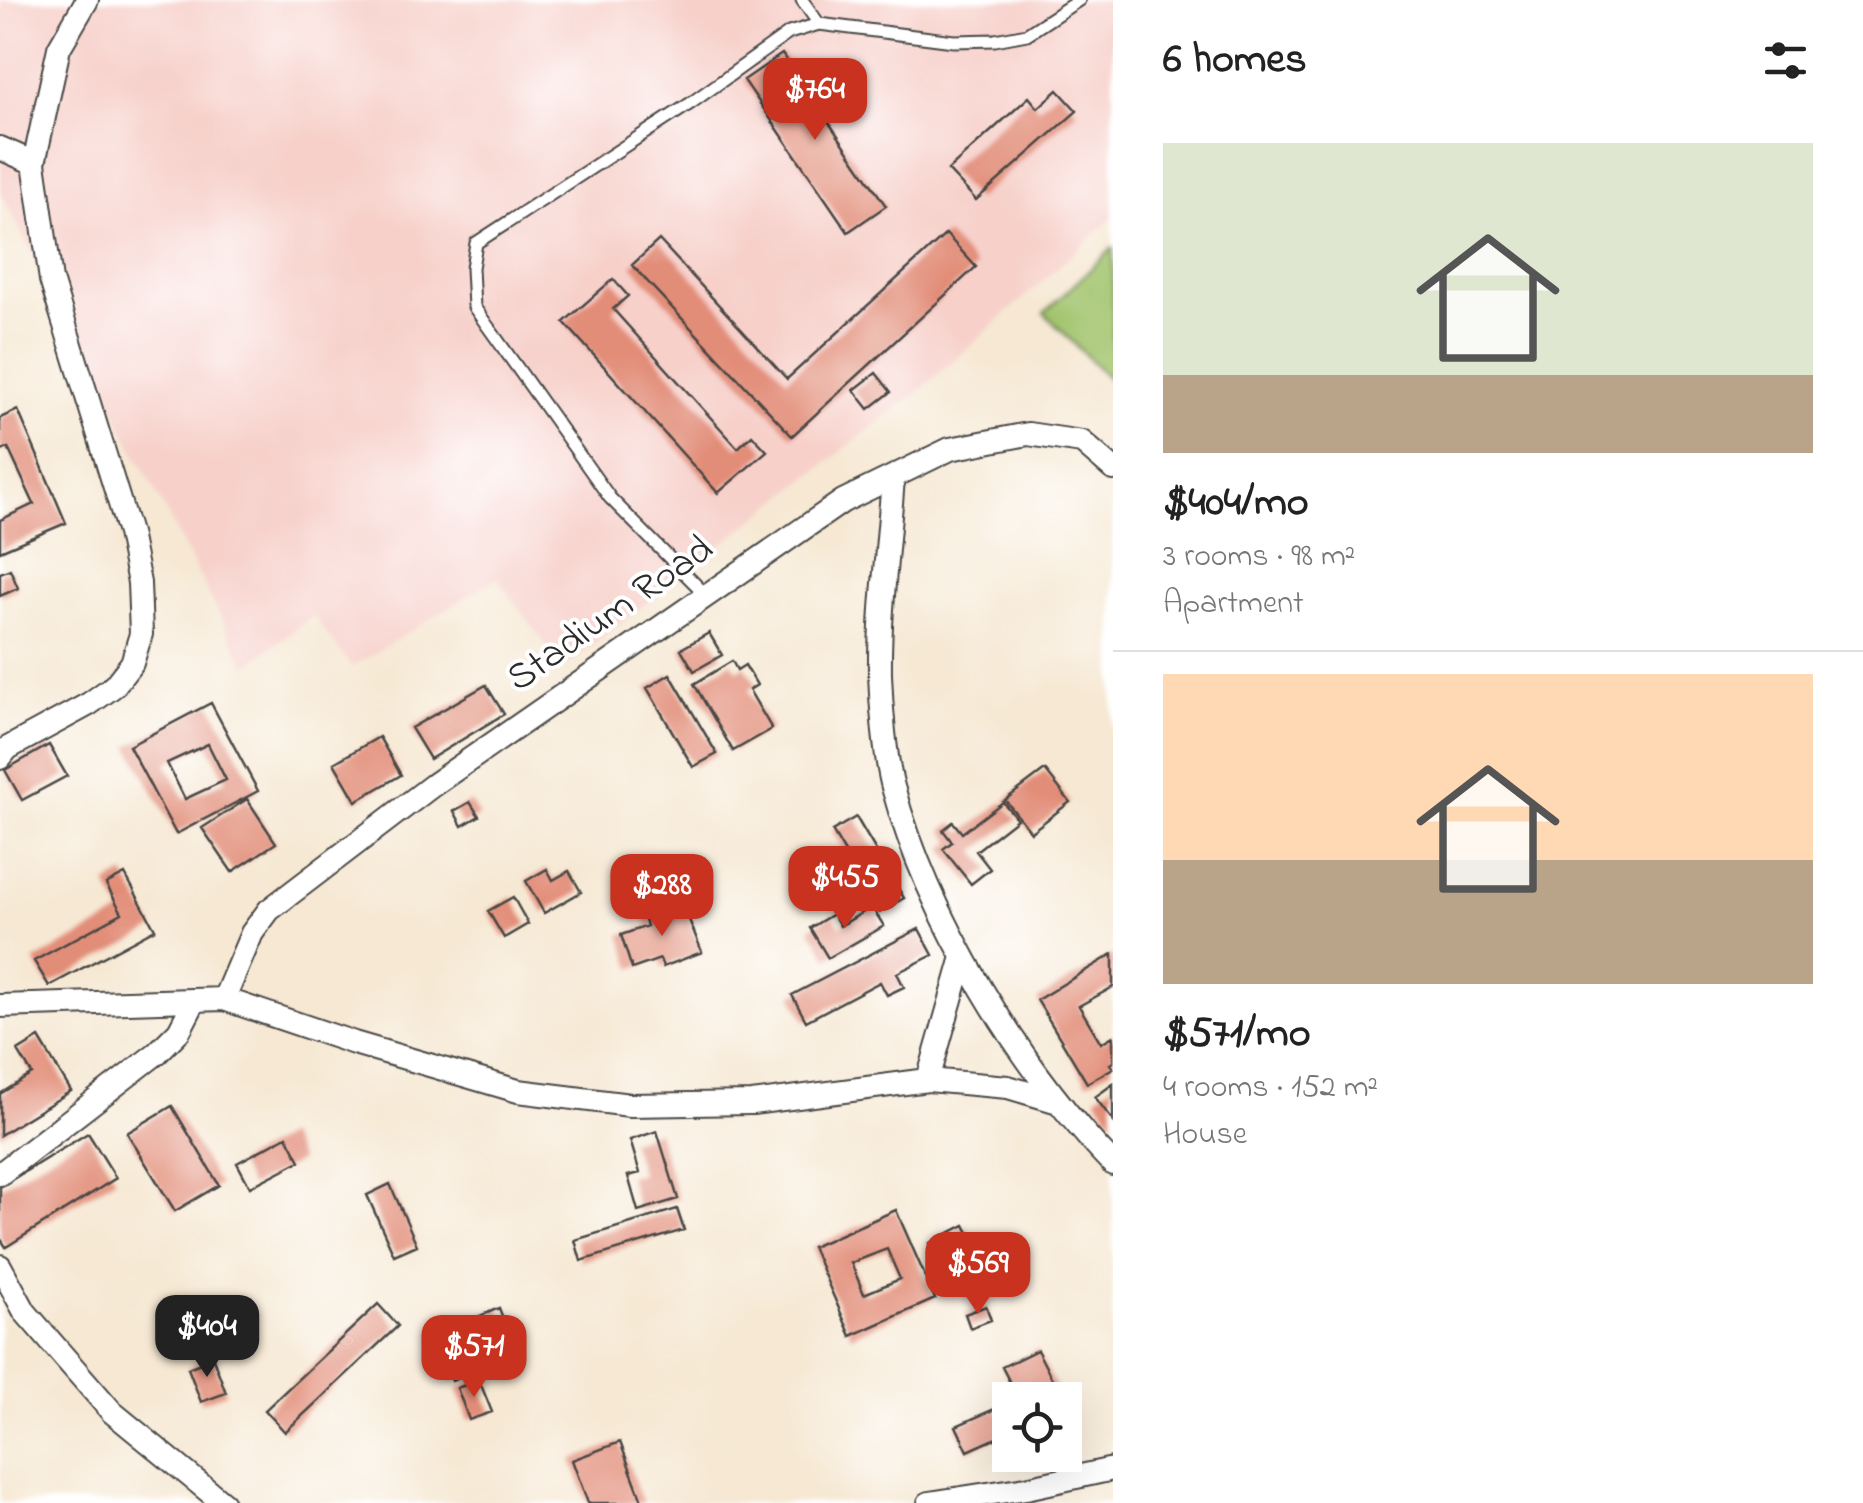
<!DOCTYPE html>
<html lang="en">
<head>
<meta charset="utf-8">
<style>
  body { margin:0; font-family:"Indie Flower",sans-serif; background:#f6f6f6; color:#222; height:100vh; display:flex; flex-direction:column; font-size:38px; white-space:nowrap }
  * { box-sizing:border-box; margin:0 }
  p { font-size:32px; color:#767676 }
  .icon { flex:none; width:55px; height:55px; fill:none; stroke:currentColor; stroke-width:2; stroke-linecap:round; stroke-linejoin:round }
  .map { position:relative; flex:1; overflow:hidden }
  .drawer { display:flex; flex-direction:column; background:#fff; width:750px }
  .drawer>* { flex:none }
  .controls { position:absolute; left:992px; top:1382px; display:grid; gap:20px }
  .controls a { display:grid; place-items:center; width:90px; height:90px; border-radius:0px; background:#fff; box-shadow:0 10px 40px #0002; font-size:50px }
  .price { position:absolute; translate:-50% -85px; padding:0 22px; border-radius:20px; background:#c8321e; color:#fff; font-size:32px; line-height:65px; filter:drop-shadow(0 2px 5px #0008) }
  .price::after { content:''; position:absolute; left:50%; top:60px; width:30px; height:22px; margin-left:-15px; background:inherit; clip-path:polygon(0 0,100% 0,50% 100%) }
  .price.selected { background:#222; color:#fff }
  ul { padding:0; list-style:none }
  li { display:grid; align-content:center; gap:20px; height:530px; padding:0 50px }
  li+li { border-top:2px solid #e0e0e0 }
  li span { display:grid; place-items:center; height:310px; border-radius:0px; color:#555 }
  li>.icon { margin-inline-start:auto }
  span .icon { width:180px; height:180px; fill:#fffc; stroke-width:1 }
  li b { font-size:42px }
  h2 { display:flex; justify-content:space-between; align-items:center; height:120px; padding:0 50px; font-size:42px }
  main { display:flex; flex:1; min-height:0 }
  .map>svg:first-child { display:block }
</style>
</head>
<body>
<main>
<div class="map">
<svg width="1113" height="1503" viewBox="0 0 1113 1503">
  <rect width="100%" height="100%" fill="#fff"/>
  <filter id="ink" filterUnits="userSpaceOnUse"><feTurbulence type="fractalNoise" baseFrequency=".01" numOctaves="2"/><feDisplacementMap in="SourceGraphic" scale="20" xChannelSelector="R" yChannelSelector="G"/><feConvolveMatrix kernelMatrix="1 2 1 2 8 2 1 2 1" color-interpolation-filters="sRGB"/></filter>
  <filter id="wash" filterUnits="userSpaceOnUse"><feTurbulence type="fractalNoise" baseFrequency=".0048" numOctaves="4" result="noise"/><feDisplacementMap in="SourceGraphic" scale="40" xChannelSelector="R" yChannelSelector="G"/><feGaussianBlur stdDeviation="2.25" result="paint"/><feColorMatrix in="noise" values="0 0 0 0 0 0 0 0 0 0 0 0 0 0 0 0 0 1.4 0 .05"/><feComposite in="paint" operator="in"/></filter>
  <g filter="url(#wash)">
    <rect width="100%" height="100%" fill="#f6e8d3"/>
    <path fill="#f7d0ca" d="M0 0H1113V218L924 387 563 668 497 578 352 667 313 616 246 666 0 191Z"/>
    <path fill="#a2c46d" stroke="#66784c" stroke-width="2.5" d="M1113 248V383L1044 313Z"/>
    <g id="blocks">
      <path fill="#e28d78" fill-rule="evenodd" d="M782 54 886 206 848 232 744 80Z
        M1058 90 1077 111 976 200 948 170 1029 97 1038 108Z
        M946 234 976 267 792 436 632 265 659 240 787 379Z
        M613 279 628 296 613 309 738 448 752 435 767 451 718 493 564 322Z
        M876 373 891 392 869 409 854 390Z
        M18 410 66 523 0 551V520L34 504 8 448 0 452V418Z
        M10 569 18 588 0 596V573Z
        M709 633 722 655 694 671 681 649Z
        M732 661 737 670 745 665 757 685 749 690 772 729 733 751 694 684Z
        M670 674 717 754 693 767 647 688Z
        M486 685 504 714 430 759 411 728Z
        M211 703 258 791 176 834 129 746ZM208 744 226 780 185 799 167 763Z
        M379 737 401 775 356 801 334 763Z
        M49 745 67 776 22 800 5 770Z
        M1045 770 1070 802 1031 832 1005 800Z
        M247 799 276 843 232 872 202 828Z
        M470 802 479 816 462 826 454 811Z
        M1003 802 1017 819 976 851 990 869 971 884 943 849 952 842 943 830 953 822 962 833Z
        M856 817 904 898 880 912 832 831Z
        M547 869 553 880 569 871 581 892 544 913 526 881Z
        M125 874 155 929 49 986 34 961 122 913 106 884Z
        M513 897 528 924 504 938 488 911Z
        M682 902 702 952 663 967 660 959 632 969 621 935 647 926 644 917Z
        M872 907 884 926 828 958 810 928 833 914 840 926Z
        M919 929 933 955 897 973 904 987 887 995 880 982 806 1021 792 995Z
        M1113 954V987L1079 1006 1101 1043 1113 1036V1062L1110 1064 1113 1068 1087 1083 1037 1000Z
        M39 1038 71 1091 0 1135V1094L32 1074 18 1051Z
        M1113 1084V1121L1095 1097Z
        M172 1106 219 1185 175 1211 127 1133Z
        M657 1131 678 1199 638 1211 628 1176 640 1173 630 1140Z
        M88 1133 116 1178 6 1247 0 1238V1187Z
        M287 1136 300 1161 250 1187 237 1163Z
        M390 1184 417 1245 394 1255 367 1195Z
        M677 1209 684 1230 581 1261 575 1240Z
        M896 1210 935 1299 851 1336 812 1247ZM887 1249 900 1279 864 1294 851 1263Z
        M965 1225 990 1273 955 1291 930 1243Z
        M378 1304 398 1326 285 1432 265 1410Z
        M986 1306 991 1320 970 1328 965 1314Z
        M499 1308 508 1331 465 1349 475 1372 452 1381 433 1336Z
        M1037 1350 1063 1400H1019L1002 1367Z
        M213 1358 226 1393 201 1402 188 1368Z
        M479 1380 492 1412 469 1420 457 1388Z
        M997 1408 1008 1433 968 1451 956 1426Z
        M620 1442 643 1503H588L572 1460Z"/>
    </g>
  </g>
  <g filter="url(#ink)">
    <use href="#blocks" fill-opacity="0" stroke="#494744" stroke-width="2.5"/>
    <g fill="none" stroke-linecap="round" stroke-linejoin="round">
      <defs>
        <path id="lane" d="M802 0 819 24
          M706 595 610 498 474 307 472 268 476 243 691 103 789 33 819 24 954 41 995 40 1027 34 1079 0"/>
        <path id="street" d="M0 148 34 163
          M893 477C889 541 879 610 880 674 881 704 885 758 893 787 928 917 1020 1068 1113 1164
          M0 758 8 748 89 704 114 686 132 663 141 634 139 583 129 533 51 280 34 163 59 48 87 0
          M224 999 252 933 269 910 433 785 843 501 950 449 1028 434 1082 442 1113 469
          M0 1006 224 999 354 1043 518 1091 630 1105 752 1103 928 1080 1008 1087 1055 1101
          M928 1080 963 957
          M0 1174 157 1053 179 1031 195 1000
          M0 1266 25 1312 112 1412 223 1503
          M929 1503 1026 1488 1113 1469"/>
      </defs>
      <use href="#lane" stroke="#494744" stroke-width="15"/>
      <use href="#street" stroke="#494744" stroke-width="26"/>
      <use href="#lane" stroke="#fff" stroke-width="11"/>
      <use href="#street" stroke="#fff" stroke-width="22"/>
    </g>
  </g>
  <g text-anchor="middle" dominant-baseline="central" stroke-width="8" stroke-linejoin="round" paint-order="stroke">
    <g font-size="40" fill="#2b2b2b" stroke="#fff">
      <text transform="translate(611 615) rotate(-35)">Stadium Road</text>
    </g>
  </g>
</svg>
<div class="controls">
<a><svg class="icon" aria-label="locate" viewBox="0 0 24 24"><circle cx="12" cy="12" r="6"/><path d="M12 2v4M12 18v4M2 12h4M18 12h4"/></svg></a>
</div>
<b class="price" style="left:815px;top:143px">$764</b>
<b class="price" style="left:845px;top:931px">$455</b>
<b class="price" style="left:662px;top:939px">$288</b>
<b class="price" style="left:978px;top:1317px">$569</b>
<b class="price selected" style="left:207px;top:1380px">$404</b>
<b class="price" style="left:474px;top:1400px">$571</b>
</div>
<section class="drawer">
<h2>6 homes<svg class="icon" aria-label="filters" viewBox="0 0 24 24"><path d="M4 7h16M4 17h16"/><circle cx="9" cy="7" r="2"/><circle cx="15" cy="17" r="2"/></svg></h2>
<ul>
<li><span style="background:linear-gradient(#dfe7d0 75%,#b9a48a 0)"><svg class="icon" aria-label="home" viewBox="0 0 24 24"><path d="M3 11l9-7 9 7M6 9v11h12V9"/></svg></span><div><b>$404/mo</b><p>3 rooms · 98 m²</p><p>Apartment</p></div></li>
<li><span style="background:linear-gradient(#ffd9b3 60%,#b9a48a 0)"><svg class="icon" aria-label="home" viewBox="0 0 24 24"><path d="M3 11l9-7 9 7M6 9v11h12V9"/></svg></span><div><b>$571/mo</b><p>4 rooms · 152 m²</p><p>House</p></div></li>
</ul>
</section>
</main>
</body>
</html>
